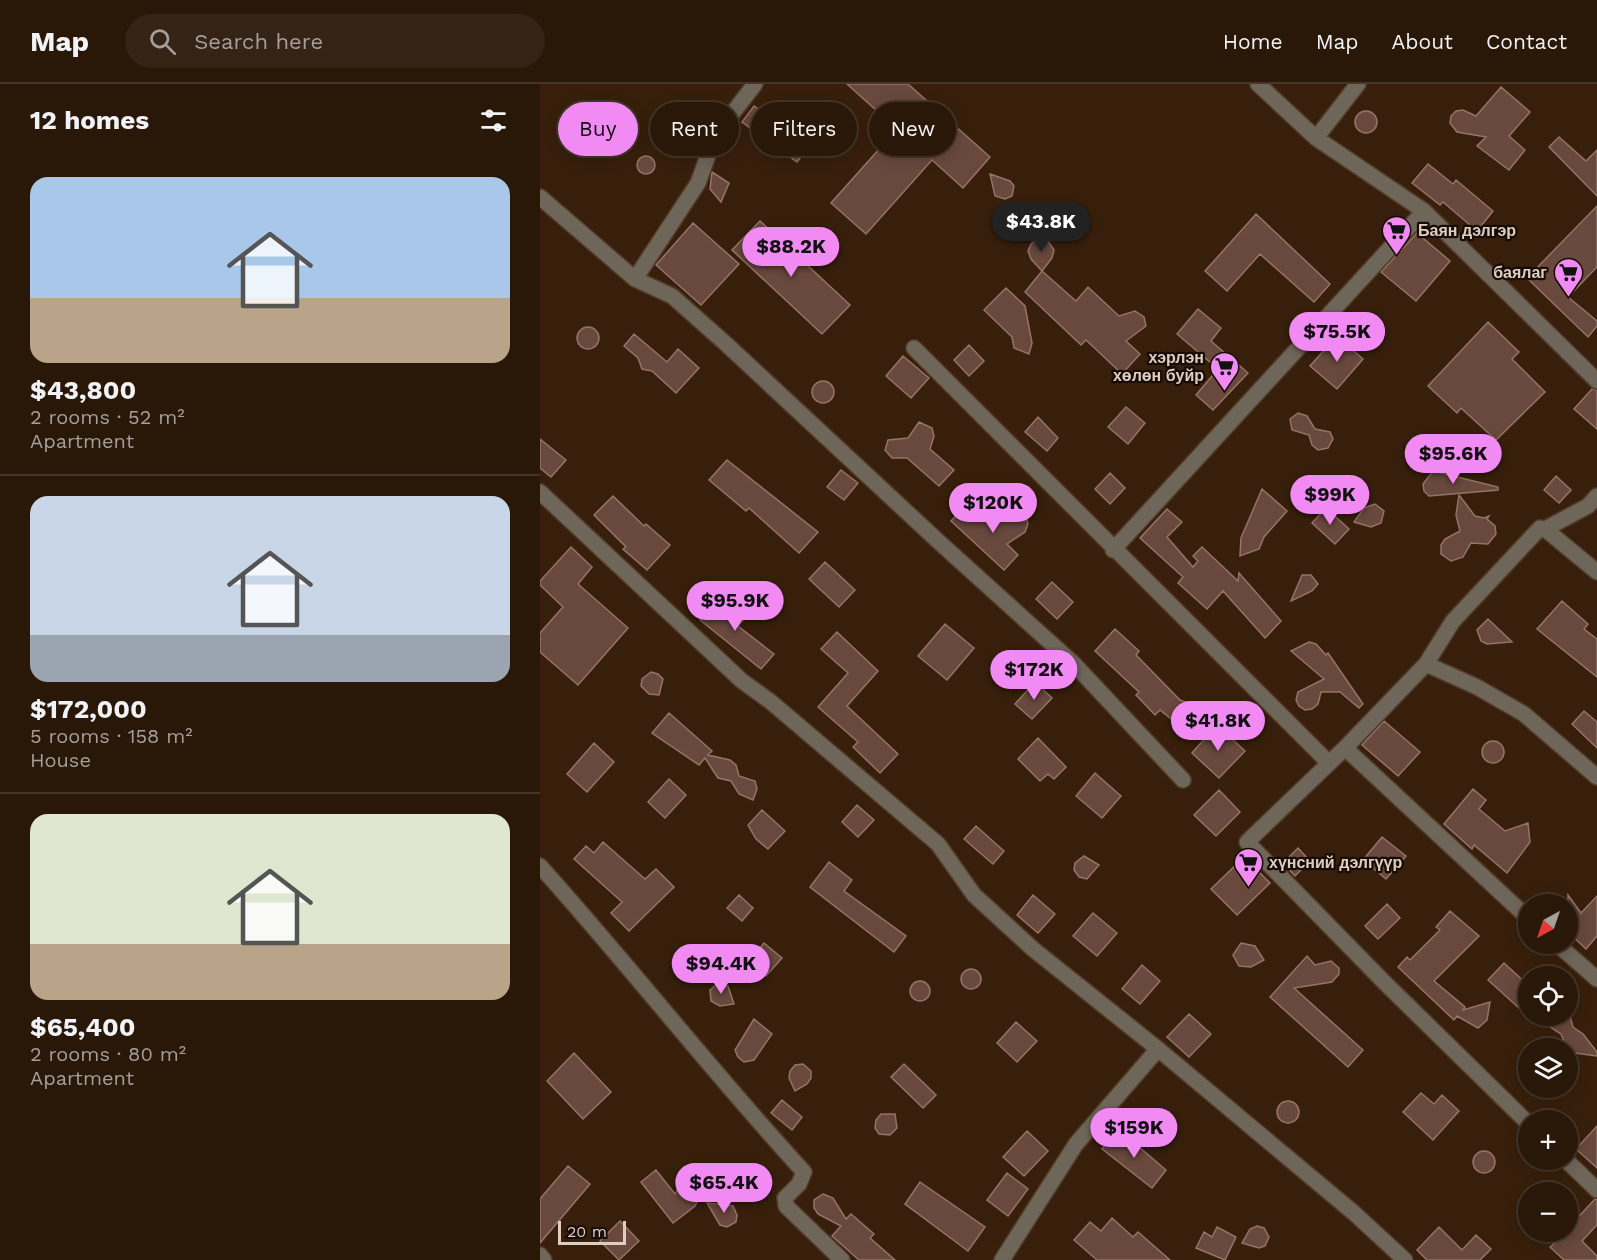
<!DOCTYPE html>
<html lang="en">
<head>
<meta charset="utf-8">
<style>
  body { margin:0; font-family:"Work Sans",sans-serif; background:#352416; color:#f1f3f6; height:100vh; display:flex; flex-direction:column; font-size:22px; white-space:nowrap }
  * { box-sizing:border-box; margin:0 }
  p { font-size:20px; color:#a59f9c }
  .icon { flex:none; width:33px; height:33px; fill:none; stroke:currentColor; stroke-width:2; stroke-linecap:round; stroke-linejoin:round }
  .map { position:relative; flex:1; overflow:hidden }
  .details { display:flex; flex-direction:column; background:#291708; width:540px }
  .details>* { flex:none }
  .banner { position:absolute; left:18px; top:18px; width:570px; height:54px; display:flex; gap:12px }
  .needle { width:39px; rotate:220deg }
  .fabs { position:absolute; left:978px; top:810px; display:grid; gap:12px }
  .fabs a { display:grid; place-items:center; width:60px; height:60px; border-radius:50%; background:#291708; box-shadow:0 3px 15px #0003,0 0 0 2px #453629; font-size:30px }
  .scale { position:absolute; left:18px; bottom:15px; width:68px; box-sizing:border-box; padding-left:6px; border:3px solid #decec2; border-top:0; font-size:16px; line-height:21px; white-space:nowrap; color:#decec2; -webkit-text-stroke:4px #170c05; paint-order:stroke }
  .price { position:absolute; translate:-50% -51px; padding:0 14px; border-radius:21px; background:#f28af3; color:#111; font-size:20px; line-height:39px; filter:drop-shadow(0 2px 3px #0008) }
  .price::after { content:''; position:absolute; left:50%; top:36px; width:18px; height:14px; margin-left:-9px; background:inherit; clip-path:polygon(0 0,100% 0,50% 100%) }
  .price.active { background:#222; color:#fff }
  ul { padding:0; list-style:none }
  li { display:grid; align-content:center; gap:12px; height:318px; padding:0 30px }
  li+li { border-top:2px solid #453629 }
  li span { display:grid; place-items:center; height:186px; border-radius:18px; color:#555 }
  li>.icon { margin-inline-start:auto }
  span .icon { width:108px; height:108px; fill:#fffc; stroke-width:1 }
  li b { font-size:26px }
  h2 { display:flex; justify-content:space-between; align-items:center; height:72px; padding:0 30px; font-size:26px }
  .pill { padding:0 21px; border-radius:27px; background:#291708; box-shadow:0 3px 15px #0003,0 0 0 2px #453629; font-size:21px; line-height:54px }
  .pill.active { background:#f28af3; color:#111 }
  header { display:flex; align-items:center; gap:36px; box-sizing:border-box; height:84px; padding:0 30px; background:#291708; border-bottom:2px solid #453629 }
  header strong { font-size:28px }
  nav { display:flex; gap:33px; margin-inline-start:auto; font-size:21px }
  .search { width:420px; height:54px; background:#352416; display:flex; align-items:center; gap:15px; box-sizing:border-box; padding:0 21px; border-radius:33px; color:#a59f9c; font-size:22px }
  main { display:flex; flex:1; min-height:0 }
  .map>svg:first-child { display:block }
</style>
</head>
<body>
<header>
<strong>Map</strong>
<div class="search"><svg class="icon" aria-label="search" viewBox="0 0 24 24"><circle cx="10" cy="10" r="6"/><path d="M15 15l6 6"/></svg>Search here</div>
<nav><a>Home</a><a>Map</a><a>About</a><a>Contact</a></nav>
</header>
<main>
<section class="details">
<h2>12 homes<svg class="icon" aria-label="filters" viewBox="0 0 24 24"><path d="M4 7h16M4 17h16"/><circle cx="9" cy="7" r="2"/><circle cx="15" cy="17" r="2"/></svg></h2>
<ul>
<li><span style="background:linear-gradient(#a9c7e8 65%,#b9a48a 0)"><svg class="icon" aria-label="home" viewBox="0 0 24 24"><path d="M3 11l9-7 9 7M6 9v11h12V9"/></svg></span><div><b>$43,800</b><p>2 rooms · 52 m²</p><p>Apartment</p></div></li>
<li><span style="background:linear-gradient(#c9d6e8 75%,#9aa5b1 0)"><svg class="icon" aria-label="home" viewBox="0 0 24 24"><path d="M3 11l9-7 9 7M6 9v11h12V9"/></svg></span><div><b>$172,000</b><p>5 rooms · 158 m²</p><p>House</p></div></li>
<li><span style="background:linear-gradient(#dfe7d0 70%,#b9a48a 0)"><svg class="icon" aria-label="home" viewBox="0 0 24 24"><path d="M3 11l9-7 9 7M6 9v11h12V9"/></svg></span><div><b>$65,400</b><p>2 rooms · 80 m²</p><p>Apartment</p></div></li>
</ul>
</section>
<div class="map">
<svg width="1057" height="1176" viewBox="0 0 1057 1176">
  <rect width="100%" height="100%" fill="#371f0b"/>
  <path fill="#69483d" stroke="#967367" stroke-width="1.5" d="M307 0H368L450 73 423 104 392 76 326 150 291 119 357 45Z
    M961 3 990 28 969 52 985 66 969 86 937 62 946 53 917 48 910 39 911 32 916 27 923 26 936 32Z
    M248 17 252 18 256 27 247 45 270 61 257 78 202 38 214 22 230 33 241 18Z
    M815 38a11 11 0 1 1 22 0a11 11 0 1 1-22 0Z
    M125 42a10 10 0 1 1 20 0a10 10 0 1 1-20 0Z
    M66 55a9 9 0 1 1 18 0a9 9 0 1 1-18 0Z
    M1019 53 1046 77 1057 66V112L1009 63Z
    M97 81a9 9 0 1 1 18 0a9 9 0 1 1-18 0Z
    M888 80 913 100 916 96 953 127 937 147 903 118 900 121 872 99Z
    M172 88 189 99 181 118 170 105Z
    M450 90 470 97 474 102 472 112 465 115 455 112Z
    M1057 122V183L1028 213 1057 237V242L1048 253 987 194Z
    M716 130 790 200 774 218 720 170 687 207 665 187Z
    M220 137 310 221 282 250 192 166Z
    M153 139 199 180 161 221 116 181Z
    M877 149 910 177 876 217 841 188Z
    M498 155 507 156 514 166 512 174 502 187 491 175 488 167 491 160Z
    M502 187 536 217 548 203 579 232 595 227 604 233 606 242 586 257 600 270 582 290 546 256 541 261 485 208Z
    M466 204 485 222 492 259 489 270 474 264 472 253 444 226Z
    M658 225 681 244 671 257 708 289 673 326 656 311 678 285 637 250Z
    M948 238 979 268 972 275 1005 308 956 356 921 324 917 329 888 302Z
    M37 254a11 11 0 1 1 22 0a11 11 0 1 1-22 0Z
    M94 250 127 278 138 265 159 284 136 309 112 287 102 285 98 274 84 262Z
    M797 252 823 275 797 305 770 282Z
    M429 261 444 277 429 292 414 276Z
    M363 272 389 294 371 314 346 292Z
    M272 308a11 11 0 1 1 22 0a11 11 0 1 1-22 0Z
    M1052 305 1057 306V345L1034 325Z
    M586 323 605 339 588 360 568 343Z
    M758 329 767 332 775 345 790 348 793 355 788 364 778 366 772 361 769 351 752 346 750 335Z
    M498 333 518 354 507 367 485 348Z
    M379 338 392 344 394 352 390 365 414 386 399 402 367 374H352L345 366 348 356 368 354Z
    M0 355 26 376 11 393 0 384Z
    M187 376 278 448 259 469 209 424 206 427 169 396Z
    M301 386 318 399 304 416 287 403Z
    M893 387 958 403V406L889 412 884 407 883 400Z
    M570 389 585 404 570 420 555 405Z
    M1016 392 1031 406 1019 419 1004 406Z
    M722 405 747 427 724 453 719 465 700 472 701 454Z
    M919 411 935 432 944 434 949 432 947 435 955 442 956 450 948 460 931 459 923 473 911 477 901 470V461L905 455 920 447 916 431Z
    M73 412 104 442 106 440 130 461 107 486 83 465 86 463 54 431Z
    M427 420 453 444 473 427 480 428 486 433 488 440 485 448 467 460 478 471 464 486 411 437Z
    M835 420 844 427 841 439 831 443 814 438 824 424Z
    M786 424 809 445 795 460 772 439Z
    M627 425 642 438 627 453 653 483 658 477 653 472 662 463 698 497 699 489 741 537 725 554 683 507 667 525 638 499 643 493 600 454Z
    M31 463 52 483 38 500 88 544 38 601 0 568V549L23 523 0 501V497Z
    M285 478 315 506 299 523 269 495Z
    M762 491H771L778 500 772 507 751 517Z
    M512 498 533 518 517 535 496 515Z
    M181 512 205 534 198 542 234 570 221 585 160 536Z
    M1022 517 1048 540 1044 545 1057 555V593L997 545Z
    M948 535 972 558 947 560 941 557 937 546Z
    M405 540 434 564 407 596 378 572Z
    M575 545 599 567 596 571 640 616 648 619 654 640 635 638 620 626 615 631 596 611 599 608 555 567Z
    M297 548 338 587 307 622 358 670 340 689 313 663 318 658 278 623 308 589 281 565Z
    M769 558 776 560 786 571 788 569 823 620 819 624 800 608H781L778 620 772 625 765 626 759 622 756 616 758 608 784 595 751 567Z
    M111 588 118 590 123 595 119 611 109 610 101 602 102 595Z
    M495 598 512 614 492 635 475 620Z
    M1044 627 1057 638V664L1032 640Z
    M129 629 172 667 168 671 190 676 196 681 199 692 215 697 217 705 213 716 199 710 191 697 178 694 165 674 159 681 112 649Z
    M844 637 880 668 858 692 822 661Z
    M677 641 705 667 679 694 652 669Z
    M498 654 526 683 514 695 508 690 500 697 478 675Z
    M942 668a11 11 0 1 1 22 0a11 11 0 1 1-22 0Z
    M54 659 74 678 47 708 27 690Z
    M555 689 581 712 562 734 536 712Z
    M129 695 146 711 125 734 108 718Z
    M933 705 946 716 939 725 965 747 988 739 990 758 967 789 934 761 932 765 904 740Z
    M679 706 700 728 676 752 654 731Z
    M317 721 334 736 318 753 302 738Z
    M222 726 245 747 228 765 216 755 208 741Z
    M436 742 464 767 453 780 424 755Z
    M842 753 866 772 846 795 823 776Z
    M63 758 105 795 116 785 134 803 89 847 71 829 82 818 34 775 46 762 54 769Z
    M758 764 770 777 755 792 743 779Z
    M544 772 559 781 547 795 539 793 534 786 535 779Z
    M704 773 730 799 697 831 671 805Z
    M289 778 312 796 304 807 366 852 354 868 270 803Z
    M199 811 213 824 202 837 187 824Z
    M493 811 515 830 498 849 477 831Z
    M1028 811 1041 829 1057 812V852L1046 865 1028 848Z
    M847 820 860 834 838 855 825 842Z
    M910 827 939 852 894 897 925 923 923 926 950 918 947 936 938 944 917 932 914 936 858 883 867 873 870 876 900 846 896 843Z
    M553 829 577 849 557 872 533 852Z
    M224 859 242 874 226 892 209 877Z
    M701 859 715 862 724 876 711 883 699 882 693 871Z
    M767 872 775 881 791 877 799 884V890L792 898 754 904 823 966 808 983 730 913Z
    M964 879 988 901V916L980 925 948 896Z
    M602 881 620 897 600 920 582 905Z
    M421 895a10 10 0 1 1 20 0a10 10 0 1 1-20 0Z
    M370 907a10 10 0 1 1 20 0a10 10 0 1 1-20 0Z
    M178 899 188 902 194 920 180 922 171 917 170 906Z
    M649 930 671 950 649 973 627 953Z
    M993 932H1030L1033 943 1043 950 1057 968V972L1028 968 1021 950Z
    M214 935 232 950 214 976 204 978 198 973 195 966Z
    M476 938 497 957 477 978 457 959Z
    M34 969 71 1008 43 1035 7 997Z
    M263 980 271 987V994L267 1000 255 1007 249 994 250 987 255 981Z
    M364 980 396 1011 383 1024 351 993Z
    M881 1009 894 1020 902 1011 919 1027 893 1056 863 1028Z
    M242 1016 262 1033 252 1046 231 1029Z
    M737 1028a11 11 0 1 1 22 0a11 11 0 1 1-22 0Z
    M341 1030H355L357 1044 350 1051 339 1050 335 1044 336 1036Z
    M1057 1042V1084L1036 1065Z
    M578 1045 626 1086 612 1104 562 1065Z
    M487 1047 508 1067 484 1092 463 1073Z
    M933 1078a11 11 0 1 1 22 0a11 11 0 1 1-22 0Z
    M155 1081 166 1085 168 1096 155 1122 133 1139 101 1098 116 1086 135 1110 149 1085Z
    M28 1082 50 1100 0 1159V1115Z
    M467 1089 488 1105 468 1132 447 1116Z
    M380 1098 445 1143 428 1167 365 1120Z
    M283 1110 293 1114 306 1135 311 1130 334 1150 330 1154 355 1176H319L292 1152 301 1142 278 1130 274 1124V1116Z
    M1055 1115H1057V1141L1042 1157 1057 1172V1176H1024L1010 1163 1028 1148V1144Z
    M167 1119 193 1122 197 1131 196 1138 187 1143 180 1141Z
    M572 1134 593 1153 598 1148 630 1176H557L534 1156 550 1138 561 1147Z
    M80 1137 99 1157 79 1176 60 1157Z
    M717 1142 724 1144 729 1153 725 1162 719 1164 702 1159 710 1145Z
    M677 1143 696 1153 685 1176 656 1164 664 1148 672 1153Z
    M899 1143 922 1166 936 1151 951 1165 940 1176H887L877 1166Z"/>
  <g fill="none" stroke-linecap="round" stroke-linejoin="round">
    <defs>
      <path id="minor" d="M718 0 776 54 884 127 1057 297
        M776 54 818 0
        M0 113 95 195 132 212 185 259 399 458 533 579 643 696
        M95 195 158 99 175 52 215 0
        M374 264 789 679
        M0 408 202 597 231 618 398 760 434 811 493 865 618 965 814 1129 865 1176
        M1005 445 1057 488
        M573 466 884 127
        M886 580 937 603 984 630 1057 693
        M805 664 988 834
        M0 782C90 882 172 988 264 1088L259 1100 245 1114 246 1122 302 1176
        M1017 860 1057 895
        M988 1039 845 899 707 758 805 664 886 580 913 537 1000 444 1005 445 1048 422 1057 412
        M1026 1076 1057 1106
        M0 1171 4 1176
        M462 1176 536 1060 618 965"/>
    </defs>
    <use href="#minor" stroke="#523b28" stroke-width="18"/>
    <use href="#minor" stroke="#6f665a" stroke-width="15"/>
  </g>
  <defs>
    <symbol id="supermarket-pin" viewBox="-11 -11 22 30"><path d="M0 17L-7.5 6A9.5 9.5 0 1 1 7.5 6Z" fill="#f28af3" stroke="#170c05"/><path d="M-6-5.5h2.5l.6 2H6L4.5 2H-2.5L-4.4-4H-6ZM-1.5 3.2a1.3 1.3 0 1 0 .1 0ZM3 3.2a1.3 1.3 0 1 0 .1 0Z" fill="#111"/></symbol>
  </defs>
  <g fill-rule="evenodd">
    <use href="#supermarket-pin" x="840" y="130" width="33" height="45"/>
    <use href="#supermarket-pin" x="1012" y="172" width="33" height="45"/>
    <use href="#supermarket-pin" x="668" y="266" width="33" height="45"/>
    <use href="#supermarket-pin" x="692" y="762" width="33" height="45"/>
  </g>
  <g text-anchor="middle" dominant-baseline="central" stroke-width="4.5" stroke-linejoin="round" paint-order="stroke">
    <g font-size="16" font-weight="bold" fill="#decec2" stroke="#170c05" text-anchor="start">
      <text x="878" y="146">Баян дэлгэр</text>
      <text x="1007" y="188" text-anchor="end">баялаг</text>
      <text x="664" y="273" text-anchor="end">хэрлэн<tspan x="664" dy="18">хөлөн буйр</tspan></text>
      <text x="729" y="778">хүнсний дэлгүүр</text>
    </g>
  </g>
</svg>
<div class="fabs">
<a><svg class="needle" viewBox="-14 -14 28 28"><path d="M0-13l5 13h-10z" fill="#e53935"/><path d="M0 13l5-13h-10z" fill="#a59f9c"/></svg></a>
<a><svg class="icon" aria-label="locate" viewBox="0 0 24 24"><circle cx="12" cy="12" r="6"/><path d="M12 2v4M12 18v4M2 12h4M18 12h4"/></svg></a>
<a><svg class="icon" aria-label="layers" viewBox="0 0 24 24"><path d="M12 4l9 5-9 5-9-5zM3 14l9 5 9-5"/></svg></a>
<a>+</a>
<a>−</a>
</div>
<div class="scale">20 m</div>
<b class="price active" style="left:501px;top:169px">$43.8K</b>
<b class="price" style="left:251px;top:194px">$88.2K</b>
<b class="price" style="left:797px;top:279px">$75.5K</b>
<b class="price" style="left:913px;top:401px">$95.6K</b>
<b class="price" style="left:790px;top:442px">$99K</b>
<b class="price" style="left:453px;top:450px">$120K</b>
<b class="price" style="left:195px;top:548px">$95.9K</b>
<b class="price" style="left:494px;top:617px">$172K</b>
<b class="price" style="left:678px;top:668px">$41.8K</b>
<b class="price" style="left:181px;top:911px">$94.4K</b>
<b class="price" style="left:594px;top:1075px">$159K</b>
<b class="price" style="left:184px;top:1130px">$65.4K</b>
<div class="banner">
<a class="pill active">Buy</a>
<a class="pill">Rent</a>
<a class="pill">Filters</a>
<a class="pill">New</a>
</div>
</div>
</main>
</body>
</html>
